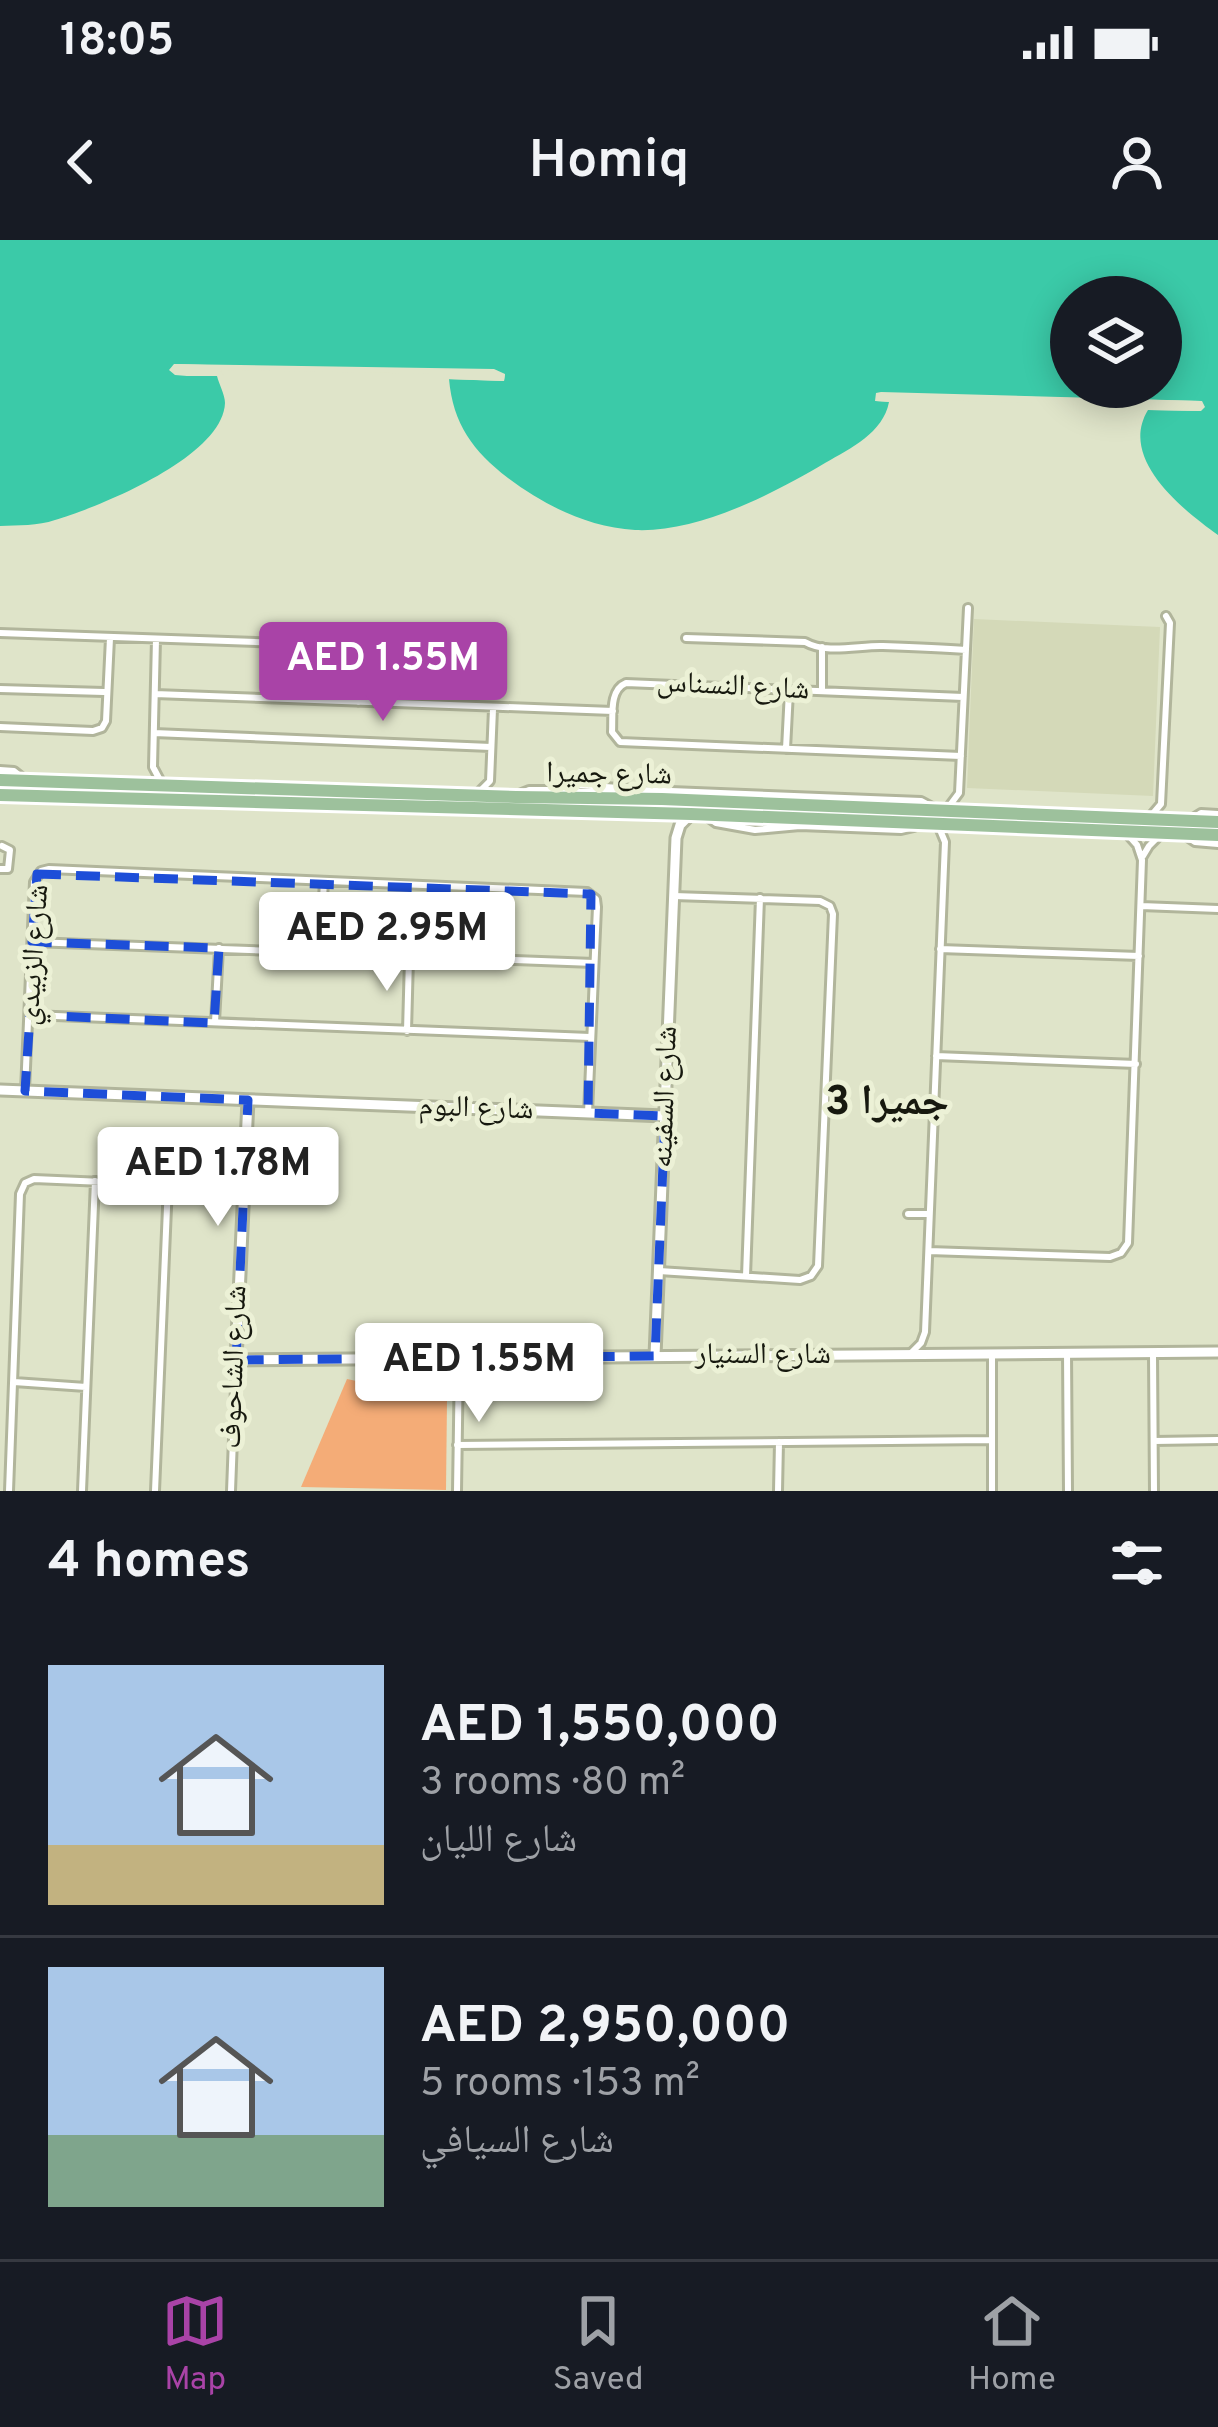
<!DOCTYPE html>
<html lang="en">
<head>
<meta charset="utf-8">
<style>
  body { margin:0; font-family:Overpass,"Noto Naskh Arabic",sans-serif; background:#20242c; color:#f1f3f6; height:100vh; display:flex; flex-direction:column; font-size:45px; white-space:nowrap }
  * { box-sizing:border-box; margin:0 }
  p { font-size:39px; color:#9ea1a6 }
  .icon { flex:none; width:66px; height:66px; fill:none; stroke:currentColor; stroke-width:2; stroke-linecap:round; stroke-linejoin:round }
  .map { position:relative; height:1251px; overflow:hidden }
  .drawer { display:flex; flex-direction:column; background:#171b24; flex:1 }
  .drawer>* { flex:none }
  .tools { position:absolute; left:1050px; top:36px; display:grid; gap:24px }
  .tools a { display:grid; place-items:center; width:132px; height:132px; border-radius:50%; background:#171b24; box-shadow:0 6px 30px #0003; font-size:60px }
  .price { position:absolute; translate:-50% -102px; padding:0 27px; border-radius:12px; background:#fff; color:#222; font-size:39px; line-height:78px; filter:drop-shadow(0 3px 6px #0008) }
  .price::after { content:''; position:absolute; left:50%; top:72px; width:36px; height:27px; margin-left:-18px; background:inherit; clip-path:polygon(0 0,100% 0,50% 100%) }
  .price.on { background:#a943a7; color:#fff }
  ul { padding:0; list-style:none }
  li { display:flex; align-items:center; gap:36px; height:300px; padding:0 48px }
  li+li { border-top:3px solid #363941 }
  li span { display:grid; place-items:center; flex:none; width:336px; height:240px; border-radius:0px; color:#555 }
  li>.icon { margin-inline-start:auto }
  span .icon { width:144px; height:144px; fill:#fffc; stroke-width:1 }
  li b { font-size:51px }
  h2 { display:flex; justify-content:space-between; align-items:center; height:144px; padding:0 48px; font-size:51px }
  .status { display:flex; justify-content:space-between; align-items:center; height:84px; padding:0 60px; background:#171b24; direction:ltr }
  .status svg { height:33px; fill:currentColor }
  header { display:flex; justify-content:space-between; align-items:center; height:156px; padding:0 48px; background:#171b24; font-size:54px; font-weight:600 }
  .tabs { display:flex; justify-content:space-around; align-items:center; height:168px; border-top:3px solid #363941; background:#171b24; font-size:33px; color:#9ea1a6 }
  .tabs a { display:grid; justify-items:center; gap:6px }
  .tabs .on { color:#a943a7 }
  .map>svg:first-child { display:block }
</style>
</head>
<body>
<div class="status"><b>18:05</b><svg viewBox="0 0 49 12"><path d="M0 12V9h3v3zM5 12V6h3v6zM10 12V3h3v9zM15 12V0h3v12zM26 1h20v11H26zM47 4h2v5h-2z"/></svg></div>
<header><svg class="icon" aria-label="back" viewBox="0 0 24 24"><path d="M15 5l-7 7 7 7"/></svg>Homiq<svg class="icon" aria-label="person" viewBox="0 0 24 24"><circle cx="12" cy="8" r="4"/><path d="M4 21q1-7 8-7t8 7"/></svg></header>
<div class="map">
<svg width="1218" height="1251" viewBox="0 0 1218 1251">
  <rect width="100%" height="100%" fill="#dfe4c9"/>
  <path fill="#d4d9b8" d="M974 379 1160 387 1153 556 967 548Z"/>
  <path fill="#f4ac77" d="M347 1139 447 1160 446 1250 301 1247Z"/>
  <path fill="#3bcaa8" fill-rule="evenodd" d="M0 0H1218V295C1183 270 1118 219 1148 170L1201 171V161L876 153V161L889 162C883 193 851 208 825 223 773 254 697 293 635 290 588 287 545 266 508 238 473 211 453 184 449 139L504 141 505 134 174 124 187 136H217C219 144 225 155 225 163 223 217 99 267 55 280 38 286 18 285 0 286ZM1071 57H1161V147H1071Z"/>
  <path fill="#dfe4c9" d="M174 124 494 129 505 134 504 141 443 139 445 134 220 130 224 136H187L175 135 169 130Z
    M881 152 1202 161 1205 167 1201 171 1148 170H1141L1144 166 894 159 895 162 875 161 876 153Z"/>
  <g fill="none" stroke-linecap="round" stroke-linejoin="round">
    <defs>
      <path id="minor" d="M0 393 281 403 288 406 292 413 289 459
        M686 398 805 402C826 414 856 406 880 406 908 407 937 408 966 410
        M156 399 153 527 161 542
        M0 449 104 452
        M822 451V407
        M155 454 613 471
        M358 462 360 416 365 408 485 413 491 417 495 423
        M0 487 93 491 102 488 106 481 110 398
        M154 493 491 507
        M786 509 789 451
        M961 516 620 502 612 492C613 475 609 450 626 443L963 457
        M0 530 14 531 24 539
        M478 553 490 541 493 469
        M519 554 529 550H552L578 545 646 550 921 561 934 568
        M947 569 959 553 968 368
        M1150 577 1161 564 1170 383 1166 376
        M709 578 716 583 755 590 800 586 901 590 914 587
        M1193 578 1201 573 1218 574
        M1186 596 1195 602 1218 604
        M1143 616 1149 606 1161 594
        M0 629H8L10 610 2 606
        M1141 666 1218 669
        M32 702 594 723
        M940 709 1139 716
        M320 714 324 641
        M30 775 590 797
        M215 782 219 708
        M407 791 409 718
        M936 816 1136 824
        M25 851 34 642 41 631 49 629 587 652 596 659 597 667 588 873
        M908 974H929
        M929 1011 1110 1017 1121 1013 1128 1003 1142 620 1137 605 1129 596
        M659 1031 800 1040 811 1036 818 1026 833 674 830 666 820 661 674 656
        M746 1036 760 658
        M912 1112 921 1103 925 1092 945 602 938 585
        M1067 1112 1068 1251
        M1153 1115 1154 1251
        M14 1142 86 1147
        M1154 1201 1218 1200
        M457 1205 991 1200
        M9 1251 20 954 25 943 34 939 242 948
        M82 1251 95 941
        M155 1251 168 944
        M231 1251 236 1120
        M457 1251 459 1118
        M778 1251 779 1202
        M992 1251V1114"/>
      <path id="tertiary" d="M0 850 665 876
        M248 860 236 1120 1218 1112
        M655 1116 676 598 680 585 690 575"/>
      <path id="primary" d="M0 540 516 557 662 559 1218 582
        M0 555 691 574 1218 595"/>
    </defs>
    <use href="#minor" stroke="#b1b59b" stroke-width="12"/>
    <use href="#tertiary" stroke="#b1b59b" stroke-width="15"/>
    <use href="#primary" stroke="#fff" stroke-width="18"/>
    <use href="#minor" stroke="#fff" stroke-width="6"/>
    <use href="#tertiary" stroke="#fff" stroke-width="9"/>
    <use href="#primary" stroke="#9dc19c" stroke-width="12"/>
  </g>
  <path fill="none" stroke="#1d4ed8" stroke-width="9" stroke-dasharray="24 15" stroke-linejoin="round" d="M37 634 591 654 588 873 665 876 655 1116 236 1120 248 860 25 851 30 775 214 783 219 708 32 702Z"/>
  <g text-anchor="middle" dominant-baseline="central" stroke-width="10" stroke-linejoin="round" paint-order="stroke">
    <g font-size="30" fill="#17190f" stroke="#ecf1d6">
      <text transform="translate(733 447) rotate(3)">شارع النسناس</text>
      <text transform="translate(609 535) rotate(1)">شارع جميرا</text>
      <text transform="translate(35 715) rotate(-86)">شارع الزبيدي</text>
      <text transform="translate(666 857) rotate(-88)">شارع السفينه</text>
      <text transform="translate(476 869) rotate(2)">شارع البوم</text>
      <text x="763" y="1115">شارع السنيار</text>
      <text transform="translate(235 1127) rotate(-88)">شارع الشاحوف</text>
    </g>
    <g font-size="42" font-weight="bold" fill="#17190f" stroke="#ecf1d6">
      <text x="887" y="863">جميرا 3</text>
    </g>
  </g>
</svg>
<div class="tools">
<a><svg class="icon" aria-label="layers" viewBox="0 0 24 24"><path d="M12 4l9 5-9 5-9-5zM3 14l9 5 9-5"/></svg></a>
</div>
<b class="price on" style="left:383px;top:484px">AED 1.55M</b>
<b class="price" style="left:387px;top:754px">AED 2.95M</b>
<b class="price" style="left:218px;top:989px">AED 1.78M</b>
<b class="price" style="left:479px;top:1185px">AED 1.55M</b>
</div>
<section class="drawer">
<h2>4 homes<svg class="icon" aria-label="filters" viewBox="0 0 24 24"><path d="M4 7h16M4 17h16"/><circle cx="9" cy="7" r="2"/><circle cx="15" cy="17" r="2"/></svg></h2>
<ul>
<li><span style="background:linear-gradient(#a9c7e8 75%,#c2b280 0)"><svg class="icon" aria-label="home" viewBox="0 0 24 24"><path d="M3 11l9-7 9 7M6 9v11h12V9"/></svg></span><div><b>AED 1,550,000</b><p>3 rooms · 80 m²</p><p>شارع الليان</p></div></li>
<li><span style="background:linear-gradient(#a9c7e8 70%,#7fa58c 0)"><svg class="icon" aria-label="home" viewBox="0 0 24 24"><path d="M3 11l9-7 9 7M6 9v11h12V9"/></svg></span><div><b>AED 2,950,000</b><p>5 rooms · 153 m²</p><p>شارع السيافي</p></div></li>
</ul>
</section>
<nav class="tabs">
<a class="on"><svg class="icon" aria-label="map" viewBox="0 0 24 24"><path d="M3 6l6-2 6 2 6-2v14l-6 2-6-2-6 2zM9 4v14M15 6v14"/></svg>Map</a>
<a><svg class="icon" aria-label="saved" viewBox="0 0 24 24"><path d="M7 4h10v16l-5-4-5 4z"/></svg>Saved</a>
<a><svg class="icon" aria-label="home" viewBox="0 0 24 24"><path d="M3 11l9-7 9 7M6 9v11h12V9"/></svg>Home</a>
</nav>
</body>
</html>
